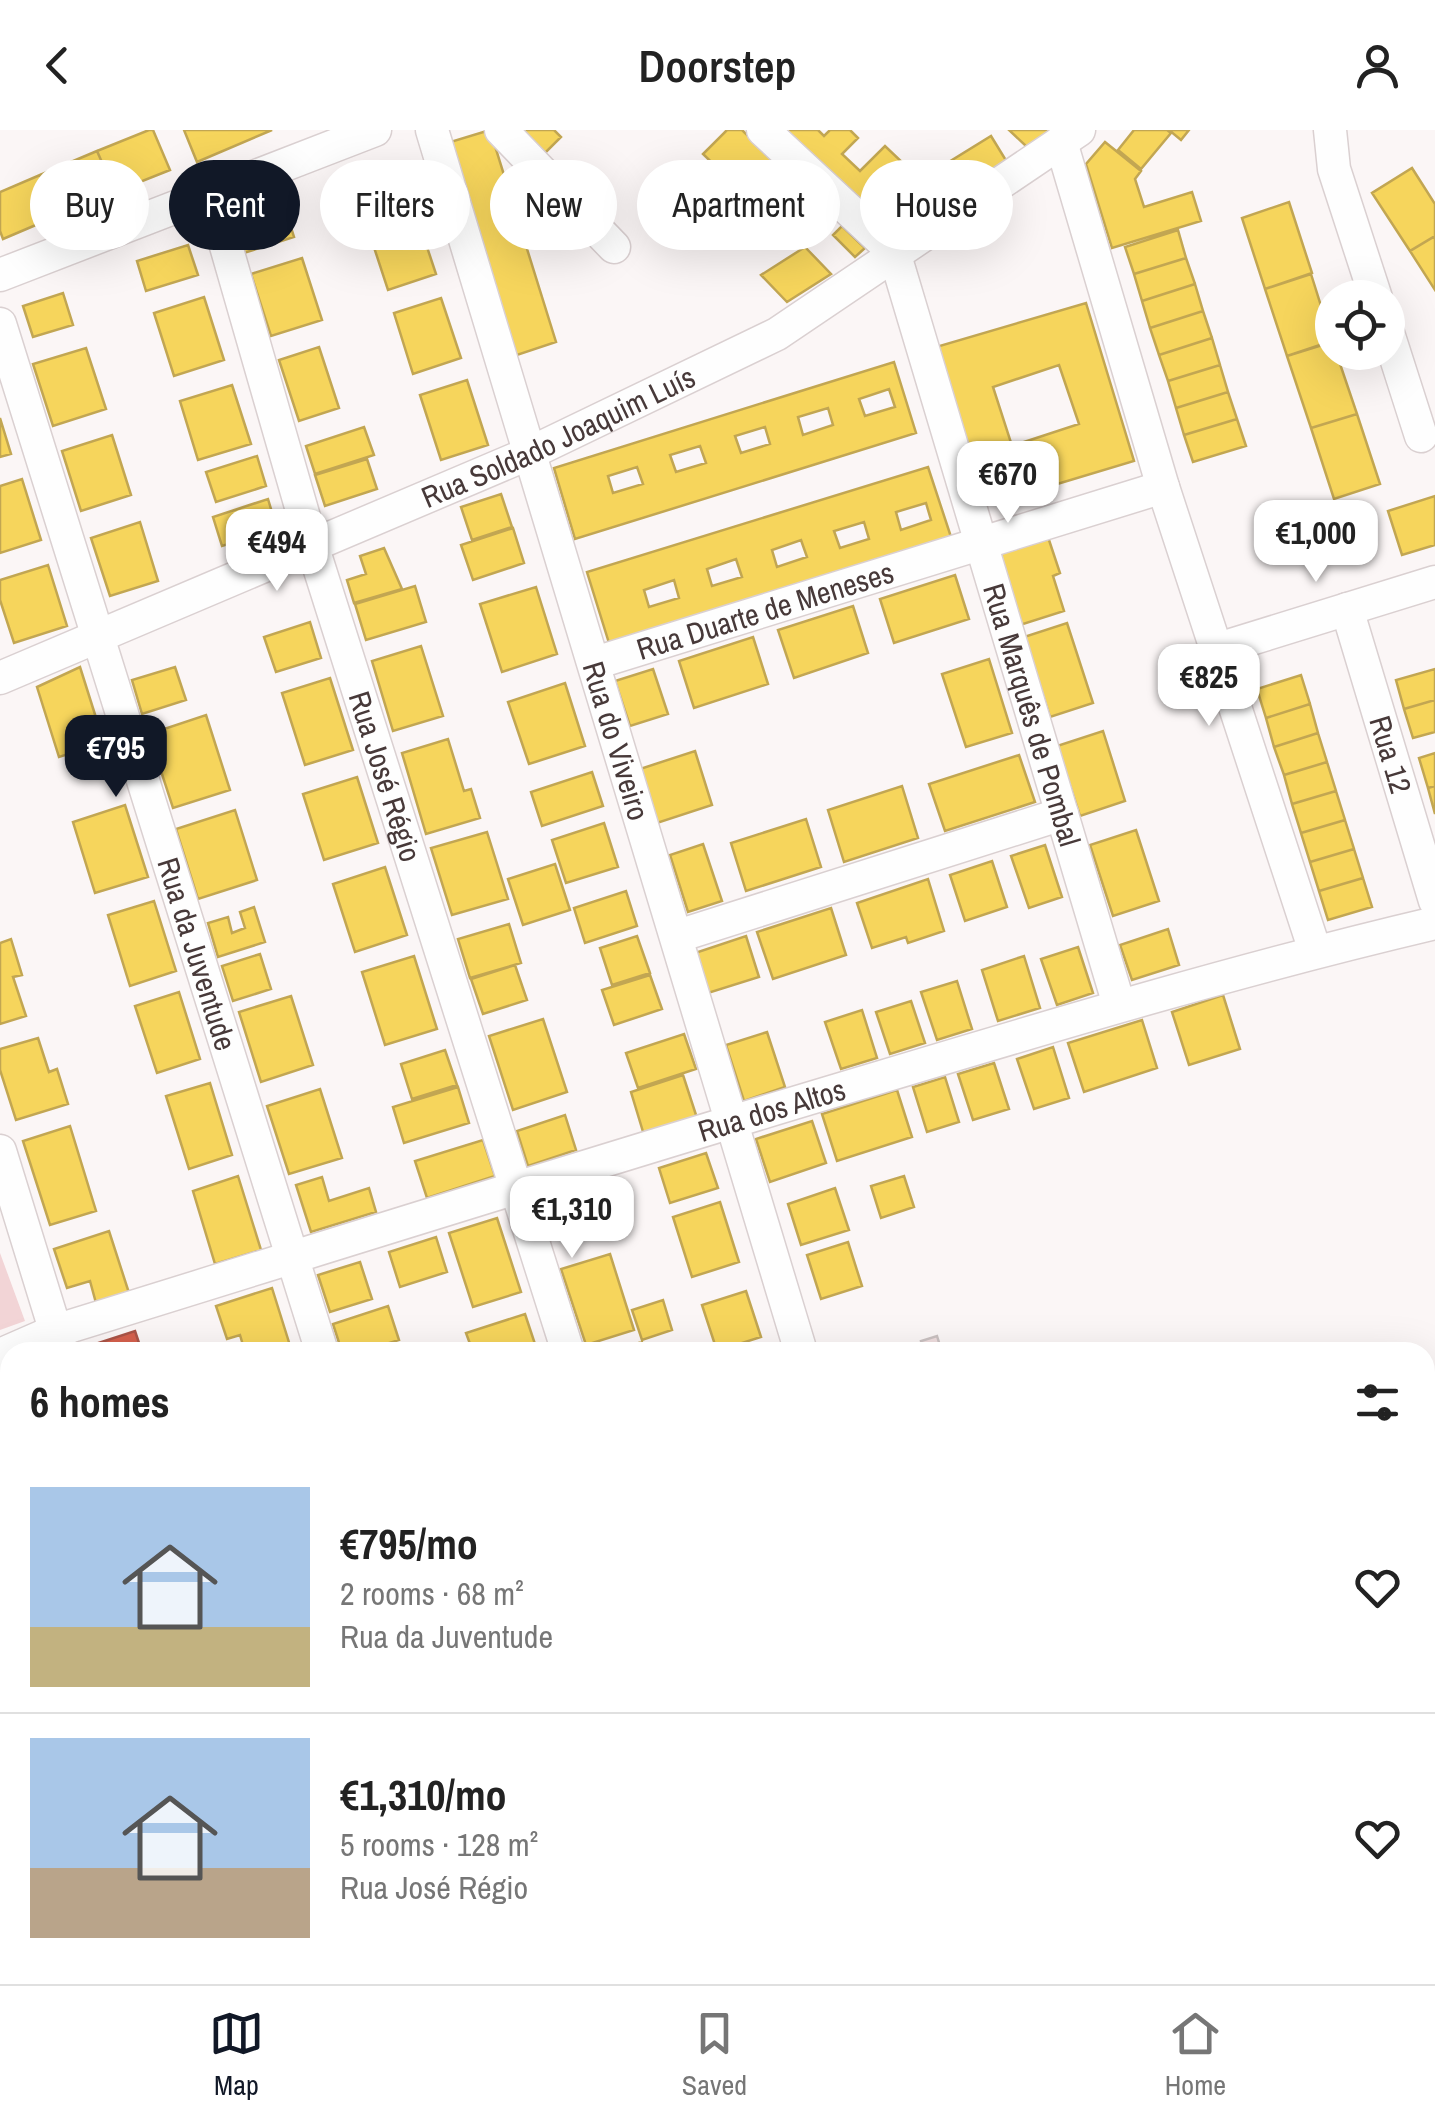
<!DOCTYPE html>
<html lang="en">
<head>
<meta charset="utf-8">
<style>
  body { margin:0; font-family:"Archivo Narrow",sans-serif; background:#f2f2f2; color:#222; height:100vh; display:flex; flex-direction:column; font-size:38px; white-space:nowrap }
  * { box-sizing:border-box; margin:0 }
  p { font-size:32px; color:#767676 }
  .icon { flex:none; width:55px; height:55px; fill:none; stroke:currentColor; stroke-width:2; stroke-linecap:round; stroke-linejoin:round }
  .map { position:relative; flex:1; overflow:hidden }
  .sheet { position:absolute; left:0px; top:1212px; width:1435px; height:642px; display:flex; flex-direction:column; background:#fff; border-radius:30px 30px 0 0; box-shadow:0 10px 40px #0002 }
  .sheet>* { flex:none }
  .hud { position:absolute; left:30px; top:30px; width:1375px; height:90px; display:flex; gap:20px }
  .tools { position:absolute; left:1315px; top:150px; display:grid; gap:20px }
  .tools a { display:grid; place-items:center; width:90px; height:90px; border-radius:50%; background:#fff; box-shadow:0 10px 40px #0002; font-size:50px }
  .price { position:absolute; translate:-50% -85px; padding:0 22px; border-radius:20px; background:#fff; color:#222; font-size:32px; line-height:65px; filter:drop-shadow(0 2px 5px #0008) }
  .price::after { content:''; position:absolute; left:50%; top:60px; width:30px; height:22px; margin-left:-15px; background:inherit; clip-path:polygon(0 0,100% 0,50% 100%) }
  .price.on { background:#111827; color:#fff }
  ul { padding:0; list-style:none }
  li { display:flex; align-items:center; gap:30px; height:250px; padding:0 30px }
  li+li { border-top:2px solid #e0e0e0 }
  li span { display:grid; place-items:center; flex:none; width:280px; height:200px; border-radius:0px; color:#555 }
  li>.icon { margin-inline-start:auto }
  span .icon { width:120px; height:120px; fill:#fffc; stroke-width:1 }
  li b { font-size:42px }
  h2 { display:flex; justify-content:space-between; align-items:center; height:120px; padding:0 30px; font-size:42px }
  .tag { padding:0 35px; border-radius:45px; background:#fff; box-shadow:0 10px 40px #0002; font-size:35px; line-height:90px }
  .tag.on { background:#111827; color:#fff }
  header { display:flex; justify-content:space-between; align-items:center; height:130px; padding:0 30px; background:#fff; font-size:45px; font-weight:600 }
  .tab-bar { display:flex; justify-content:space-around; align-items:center; height:140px; border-top:2px solid #e0e0e0; background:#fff; font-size:28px; color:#767676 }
  .tab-bar a { display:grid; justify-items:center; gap:5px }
  .tab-bar .on { color:#111827 }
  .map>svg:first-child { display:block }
</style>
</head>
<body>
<header><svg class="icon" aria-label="back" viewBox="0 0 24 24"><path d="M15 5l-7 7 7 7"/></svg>Doorstep<svg class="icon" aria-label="person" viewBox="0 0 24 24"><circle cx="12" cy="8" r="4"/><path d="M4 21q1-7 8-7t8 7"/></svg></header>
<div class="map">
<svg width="1435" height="1854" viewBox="0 0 1435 1854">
  <rect width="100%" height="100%" fill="#fbf6f6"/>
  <path fill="#f2d4d6" d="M0 1123 25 1191 0 1200Z
    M10 1243V1555L0 1540V1247Z"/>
  <path fill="#f6d55c" stroke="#c2a652" stroke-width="2.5" fill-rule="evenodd" d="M149 0H153L170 40 115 62 97 21Z
    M184 0H272L197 32Z
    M490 0 556 212 514 226 447 13Z
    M523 0H554L561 7 545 23Z
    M727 0H742L777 34 746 66 703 24Z
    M776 0H818L824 6 830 0H850L858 8 842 24 860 41 885 16 904 34 860 83Z
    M1009 0H1055L1027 17Z
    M1134 0H1167L1171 3 1141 39 1118 20Z
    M1169 0H1189L1181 10Z
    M991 6 1007 32 885 107 863 85Z
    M1105 12 1141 41 1135 49 1144 77 1192 62 1201 91 1112 118 1086 34Z
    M97 21 115 62 57 86 40 45Z
    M388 32 398 63 361 75 351 44Z
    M779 35 803 59 777 87 752 63Z
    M1412 38 1435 74V106L1410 121 1372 63Z
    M40 45 57 86 3 109 0 101V62Z
    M686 54 709 75 693 92 670 71Z
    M804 60 822 78 800 101 782 83Z
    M283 72 294 107 244 123 233 89Z
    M1289 72 1312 143 1265 159 1242 88Z
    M416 84 436 144 388 160 368 99Z
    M842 96 865 118 855 127 833 105Z
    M1178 100 1186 128 1134 144 1125 117Z
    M1435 106V160L1410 121Z
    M188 115 198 145 146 161 137 131Z
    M805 117 831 144 787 172 761 145Z
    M302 128 322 190 271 206 251 144Z
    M1186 128 1195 154 1142 171 1134 144Z
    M1311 144 1332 211 1287 226 1265 159Z
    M1195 154 1203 181 1150 198 1142 171Z
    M63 163 73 195 33 207 23 176Z
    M204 167 224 230 174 246 154 183Z
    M441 168 461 228 413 244 394 183Z
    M1086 173 1134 331 984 376 936 217ZM1059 235 1079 294 1012 316 993 257Z
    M1203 181 1212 208 1159 225 1150 198Z
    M1212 208 1220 235 1168 251 1159 225Z
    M1332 212V222H1336L1357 284 1311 298 1287 226Z
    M319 217 339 278 299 291 279 230Z
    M86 218 106 279 53 296 33 234Z
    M894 232 916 303 575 409 554 338ZM889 259 895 277 865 286 859 269ZM828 278 833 295 803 305 798 287ZM765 297 770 314 741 323 735 306ZM700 316 706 333 676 342 670 325ZM637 337 643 354 613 363 608 346Z
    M1220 235 1228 262 1176 278 1168 251Z
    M467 250 488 315 441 330 420 265Z
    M232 255 251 314 198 330 180 271Z
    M1228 262 1237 289 1184 305 1176 278Z
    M1357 284 1380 354 1334 369 1311 298Z
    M0 288 11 324 0 327Z
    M1237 289 1246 316 1193 332 1184 305Z
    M364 297 374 325 315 344 306 316Z
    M112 305 131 365 81 381 62 321Z
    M257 326 266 356 216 372 206 342Z
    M367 329 377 359 325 376 315 345Z
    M928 337 951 407 609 513 587 442ZM926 373 931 390 901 400 896 382ZM864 392 869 409 840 418 834 401ZM801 410 807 427 777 437 772 420ZM736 429 742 447 712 456 707 439ZM674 450 679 468 649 477 644 460Z
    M22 349 41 410 0 423V356Z
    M501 364 512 397 472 410 461 377Z
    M1435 366V415L1402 425 1388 381Z
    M268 369 277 399 222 416 213 387Z
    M140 392 158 451 110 466 91 408Z
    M513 398 524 433 473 450 461 415Z
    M1048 407 1060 443 1053 446 1064 481 1020 495 997 424Z
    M384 418 402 459 354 473 347 450 366 444 360 426Z
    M48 435 67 496 14 513 0 470V450Z
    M955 445 969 489 894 513 880 469Z
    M415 456 426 492 366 510 355 474Z
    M536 457 557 524 502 542 480 474Z
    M853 476 868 523 794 548 778 500Z
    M310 492 321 528 276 542 264 507Z
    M1067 493 1093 573 1050 587 1024 507Z
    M753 507 768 554 694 578 679 531Z
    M421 516 443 586 393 601 372 531Z
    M989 529 1012 603 966 617 942 544Z
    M80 537 104 613 59 627 37 557Z
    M175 537 186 570 142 584 132 550Z
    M653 539 668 584 630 596 615 551Z
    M1435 539V570L1404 579 1396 550Z
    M1301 545 1310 574 1266 588 1257 559Z
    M330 548 353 620 305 635 282 563Z
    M565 553 585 616 529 634 508 572Z
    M1435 570V602L1413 608 1404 579Z
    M1310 574 1318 603 1274 617 1266 588Z
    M206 585 230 660 173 678 149 604Z
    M1103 601 1125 671 1080 686 1057 616Z
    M1318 603 1327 632 1284 645 1274 617Z
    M448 609 464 661 471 659 480 688 426 704 402 623Z
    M695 621 712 675 657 693 640 639Z
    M1435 623V656L1428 658 1419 628Z
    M1019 625 1035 672 945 701 929 654Z
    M1327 632 1336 661 1292 674 1284 645Z
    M592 642 603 676 542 696 531 662Z
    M357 647 378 713 324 730 303 664Z
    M902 656 918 708 844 732 828 680Z
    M1435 656V684L1428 658Z
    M1336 661 1345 690 1301 703 1292 674Z
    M125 675 148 747 95 763 73 692Z
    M235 680 257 750 198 769 176 699Z
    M806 689 821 737 746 761 731 713Z
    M1345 690 1354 719 1310 732 1301 703Z
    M604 693 618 737 566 753 552 710Z
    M1136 700 1159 771 1113 786 1090 715Z
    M487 702 508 769 452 785 431 718Z
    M703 714 722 771 688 782 670 725Z
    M1045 715 1062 767 1029 778 1011 726Z
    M1354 719 1363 748 1319 761 1310 732Z
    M992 731 1007 777 965 791 950 745Z
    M555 734 570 780 523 795 508 749Z
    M385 737 407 805 355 822 333 754Z
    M1363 748 1372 777 1328 790 1319 761Z
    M928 749 944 801 908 813 906 807 872 818 857 773Z
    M626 761 637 796 585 813 574 778Z
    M154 771 176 841 130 856 108 785Z
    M254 777 265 812 218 827 208 793 228 787 232 803 245 798 240 782Z
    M831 778 846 825 773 849 757 802Z
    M509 794 521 833 470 848 458 809Z
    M1168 799 1179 835 1132 850 1120 815Z
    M637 806 650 843 612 855 600 818Z
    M746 806 759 847 708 863 695 823Z
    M11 809 22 845 13 847 26 886 0 894V813Z
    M1078 817 1093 863 1057 875 1041 829Z
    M260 824 271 859 233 871 222 836Z
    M414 826 437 899 385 915 362 842Z
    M1024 826 1040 878 998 891 982 840Z
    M515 835 527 870 483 884 471 849Z
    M650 845 662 879 614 895 602 860Z
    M957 851 972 899 937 910 921 862Z
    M179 862 200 929 157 943 135 876Z
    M1223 865 1240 919 1189 935 1172 882Z
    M291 866 313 935 261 952 239 882Z
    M911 871 925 913 890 924 876 882Z
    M862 880 877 928 841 939 825 892Z
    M543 889 567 962 513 980 489 906Z
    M1142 890 1157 938 1084 962 1068 913Z
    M767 902 785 957 744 971 726 915Z
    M684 904 696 939 638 958 626 923Z
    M38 908 49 942 57 939 68 974 16 990 0 940V919Z
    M1053 917 1069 968 1034 979 1017 929Z
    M445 920 457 955 412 969 401 934Z
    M994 933 1009 979 973 990 958 944Z
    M683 945 697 988 644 1005 631 962Z
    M945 947 959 992 927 1002 913 957Z
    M210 953 232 1025 189 1039 166 966Z
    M458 957 469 993 404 1013 393 977Z
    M320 959 342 1028 289 1044 267 976Z
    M897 960 912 1007 837 1031 822 984Z
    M565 985 576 1020 528 1036 517 1001Z
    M812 991 826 1033 770 1052 756 1009Z
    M70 996 96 1081 50 1095 23 1011Z
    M483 1010 495 1046 427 1068 415 1031Z
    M706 1023 718 1058 670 1073 659 1038Z
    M238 1046 261 1120 215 1134 193 1061Z
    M904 1046 914 1077 881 1088 871 1056Z
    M322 1047 329 1071 369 1058 376 1082 311 1102 296 1055Z
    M594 1057 605 1093 551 1110 540 1074Z
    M835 1058 849 1100 801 1115 788 1074Z
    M720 1072 739 1132 692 1147 673 1087Z
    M497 1088 521 1162 473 1177 449 1103Z
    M109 1101 129 1163 96 1173 90 1151 67 1158 54 1119Z
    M436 1107 447 1142 400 1157 389 1122Z
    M848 1112 862 1156 821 1169 807 1125Z
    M610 1124 634 1200 586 1215 561 1139Z
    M360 1132 372 1169 330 1182 318 1145Z
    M272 1158 292 1222H245L240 1205 227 1209 216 1176Z
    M746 1161 761 1207 717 1221 702 1175Z
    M663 1170 672 1200 642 1210 632 1180Z
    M388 1176 399 1210 361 1222H342L333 1194Z
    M525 1184 537 1220 473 1222 466 1203Z
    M642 1212 645 1222H607Z
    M3 1674 10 1685V1764L4 1768 0 1762V1676Z
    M462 1845 468 1854H366L363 1846Z
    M618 1845H641L647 1854H605Z
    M720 1845H774L761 1854H726Z
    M830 1845H887L893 1854H836Z
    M979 1845H1030L1036 1854H969Z
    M1213 1845H1231L1241 1854H1222Z
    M1273 1845H1296L1305 1854H1282Z
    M1330 1845H1354L1363 1854H1339Z"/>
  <path fill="#d6604d" stroke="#ab5447" stroke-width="2.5" d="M135 1201 142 1222H88L86 1217Z
    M33 1845H172L163 1854H20Z"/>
  <path fill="#e7298a" stroke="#b72e72" stroke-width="2.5" d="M462 1845H488L474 1854H468Z"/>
  <path fill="#efddde" stroke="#cac1c1" stroke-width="2.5" d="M937 1206 942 1222H924L921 1211Z"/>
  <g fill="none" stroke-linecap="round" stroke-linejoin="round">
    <defs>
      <g id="minor">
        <path id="s1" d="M432 0 801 1222"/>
        <path d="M501 0 614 117"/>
        <path id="s2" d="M763 0 894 122 1119 875"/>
        <path d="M1330 0 1334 39 1376 168"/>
        <path id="s3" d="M211 64 312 415 568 1222"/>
        <path d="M0 145 375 0"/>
        <path id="s4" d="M0 194 322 1222"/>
        <path d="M1388 203 1421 306"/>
        <path d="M1163 357 1315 821"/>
        <path id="s5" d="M1347 479 1435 771"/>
        <path d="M1215 520 1435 452"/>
        <path id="s6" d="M595 533 1163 357 1061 12"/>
        <path id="s7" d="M0 548 530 323 777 204 1079 0"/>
        <path d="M678 806 1062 684"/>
        <path d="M0 1021 62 1222"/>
        <path id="s8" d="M0 1225 55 1201C330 1116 605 1029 881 947 1064 892 1248 837 1435 793"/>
        <path d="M0 1631 10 1647"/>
        <path d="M803 1845 808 1854"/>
        <path d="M1068 1845 1074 1854"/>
        <path d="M276 1854 290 1845"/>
        <path d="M541 1854 555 1845"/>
      </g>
    </defs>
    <use href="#minor" stroke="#dad0d1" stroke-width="35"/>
    <use href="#minor" stroke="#fefefe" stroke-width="32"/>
  </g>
  <g text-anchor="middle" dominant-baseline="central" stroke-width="10" stroke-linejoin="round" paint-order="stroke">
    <g font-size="30" fill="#473939" stroke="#fcf5f5">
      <text stroke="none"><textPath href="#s7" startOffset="608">Rua Soldado Joaquim Luís</textPath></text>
      <text stroke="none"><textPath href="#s6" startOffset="178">Rua Duarte de Meneses</textPath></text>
      <text stroke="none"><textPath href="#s2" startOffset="662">Rua Marquês de Pombal</textPath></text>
      <text stroke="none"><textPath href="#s1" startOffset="638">Rua do Viveiro</textPath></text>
      <text stroke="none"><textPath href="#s5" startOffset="152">Rua 12</textPath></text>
      <text stroke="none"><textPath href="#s3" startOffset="608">Rua José Régio</textPath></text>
      <text stroke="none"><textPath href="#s4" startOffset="660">Rua da Juventude</textPath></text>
      <text stroke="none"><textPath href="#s8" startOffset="810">Rua dos Altos</textPath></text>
    </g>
  </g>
</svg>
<div class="tools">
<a><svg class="icon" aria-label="locate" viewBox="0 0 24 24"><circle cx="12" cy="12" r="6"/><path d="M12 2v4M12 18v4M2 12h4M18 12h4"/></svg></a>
</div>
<b class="price" style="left:1008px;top:396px">€670</b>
<b class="price" style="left:1316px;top:455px">€1,000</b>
<b class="price" style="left:277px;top:464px">€494</b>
<b class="price" style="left:1209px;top:599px">€825</b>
<b class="price on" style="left:116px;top:670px">€795</b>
<b class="price" style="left:572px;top:1131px">€1,310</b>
<div class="hud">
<a class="tag">Buy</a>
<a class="tag on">Rent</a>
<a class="tag">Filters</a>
<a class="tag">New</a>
<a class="tag">Apartment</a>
<a class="tag">House</a>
</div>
<section class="sheet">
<h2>6 homes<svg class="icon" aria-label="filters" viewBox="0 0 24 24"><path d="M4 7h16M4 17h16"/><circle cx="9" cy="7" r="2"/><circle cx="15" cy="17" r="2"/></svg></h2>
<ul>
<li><span style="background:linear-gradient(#a9c7e8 70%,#c2b280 0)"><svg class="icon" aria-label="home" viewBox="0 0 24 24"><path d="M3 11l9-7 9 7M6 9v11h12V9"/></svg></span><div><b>€795/mo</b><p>2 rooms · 68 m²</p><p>Rua da Juventude</p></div><svg class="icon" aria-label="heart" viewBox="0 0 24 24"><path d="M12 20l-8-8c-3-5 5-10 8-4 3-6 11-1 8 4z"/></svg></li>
<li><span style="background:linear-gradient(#a9c7e8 65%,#b9a48a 0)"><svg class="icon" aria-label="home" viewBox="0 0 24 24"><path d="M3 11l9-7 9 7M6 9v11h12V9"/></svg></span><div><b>€1,310/mo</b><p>5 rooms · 128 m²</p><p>Rua José Régio</p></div><svg class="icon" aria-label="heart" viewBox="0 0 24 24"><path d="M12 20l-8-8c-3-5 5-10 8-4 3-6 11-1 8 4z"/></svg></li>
</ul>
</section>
</div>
<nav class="tab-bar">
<a class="on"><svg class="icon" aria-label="map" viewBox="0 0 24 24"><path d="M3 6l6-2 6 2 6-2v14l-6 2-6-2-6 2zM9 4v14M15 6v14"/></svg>Map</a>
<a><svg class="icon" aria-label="saved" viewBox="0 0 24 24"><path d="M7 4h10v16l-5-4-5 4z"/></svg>Saved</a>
<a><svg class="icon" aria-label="home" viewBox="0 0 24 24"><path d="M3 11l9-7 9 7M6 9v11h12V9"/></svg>Home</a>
</nav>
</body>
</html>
